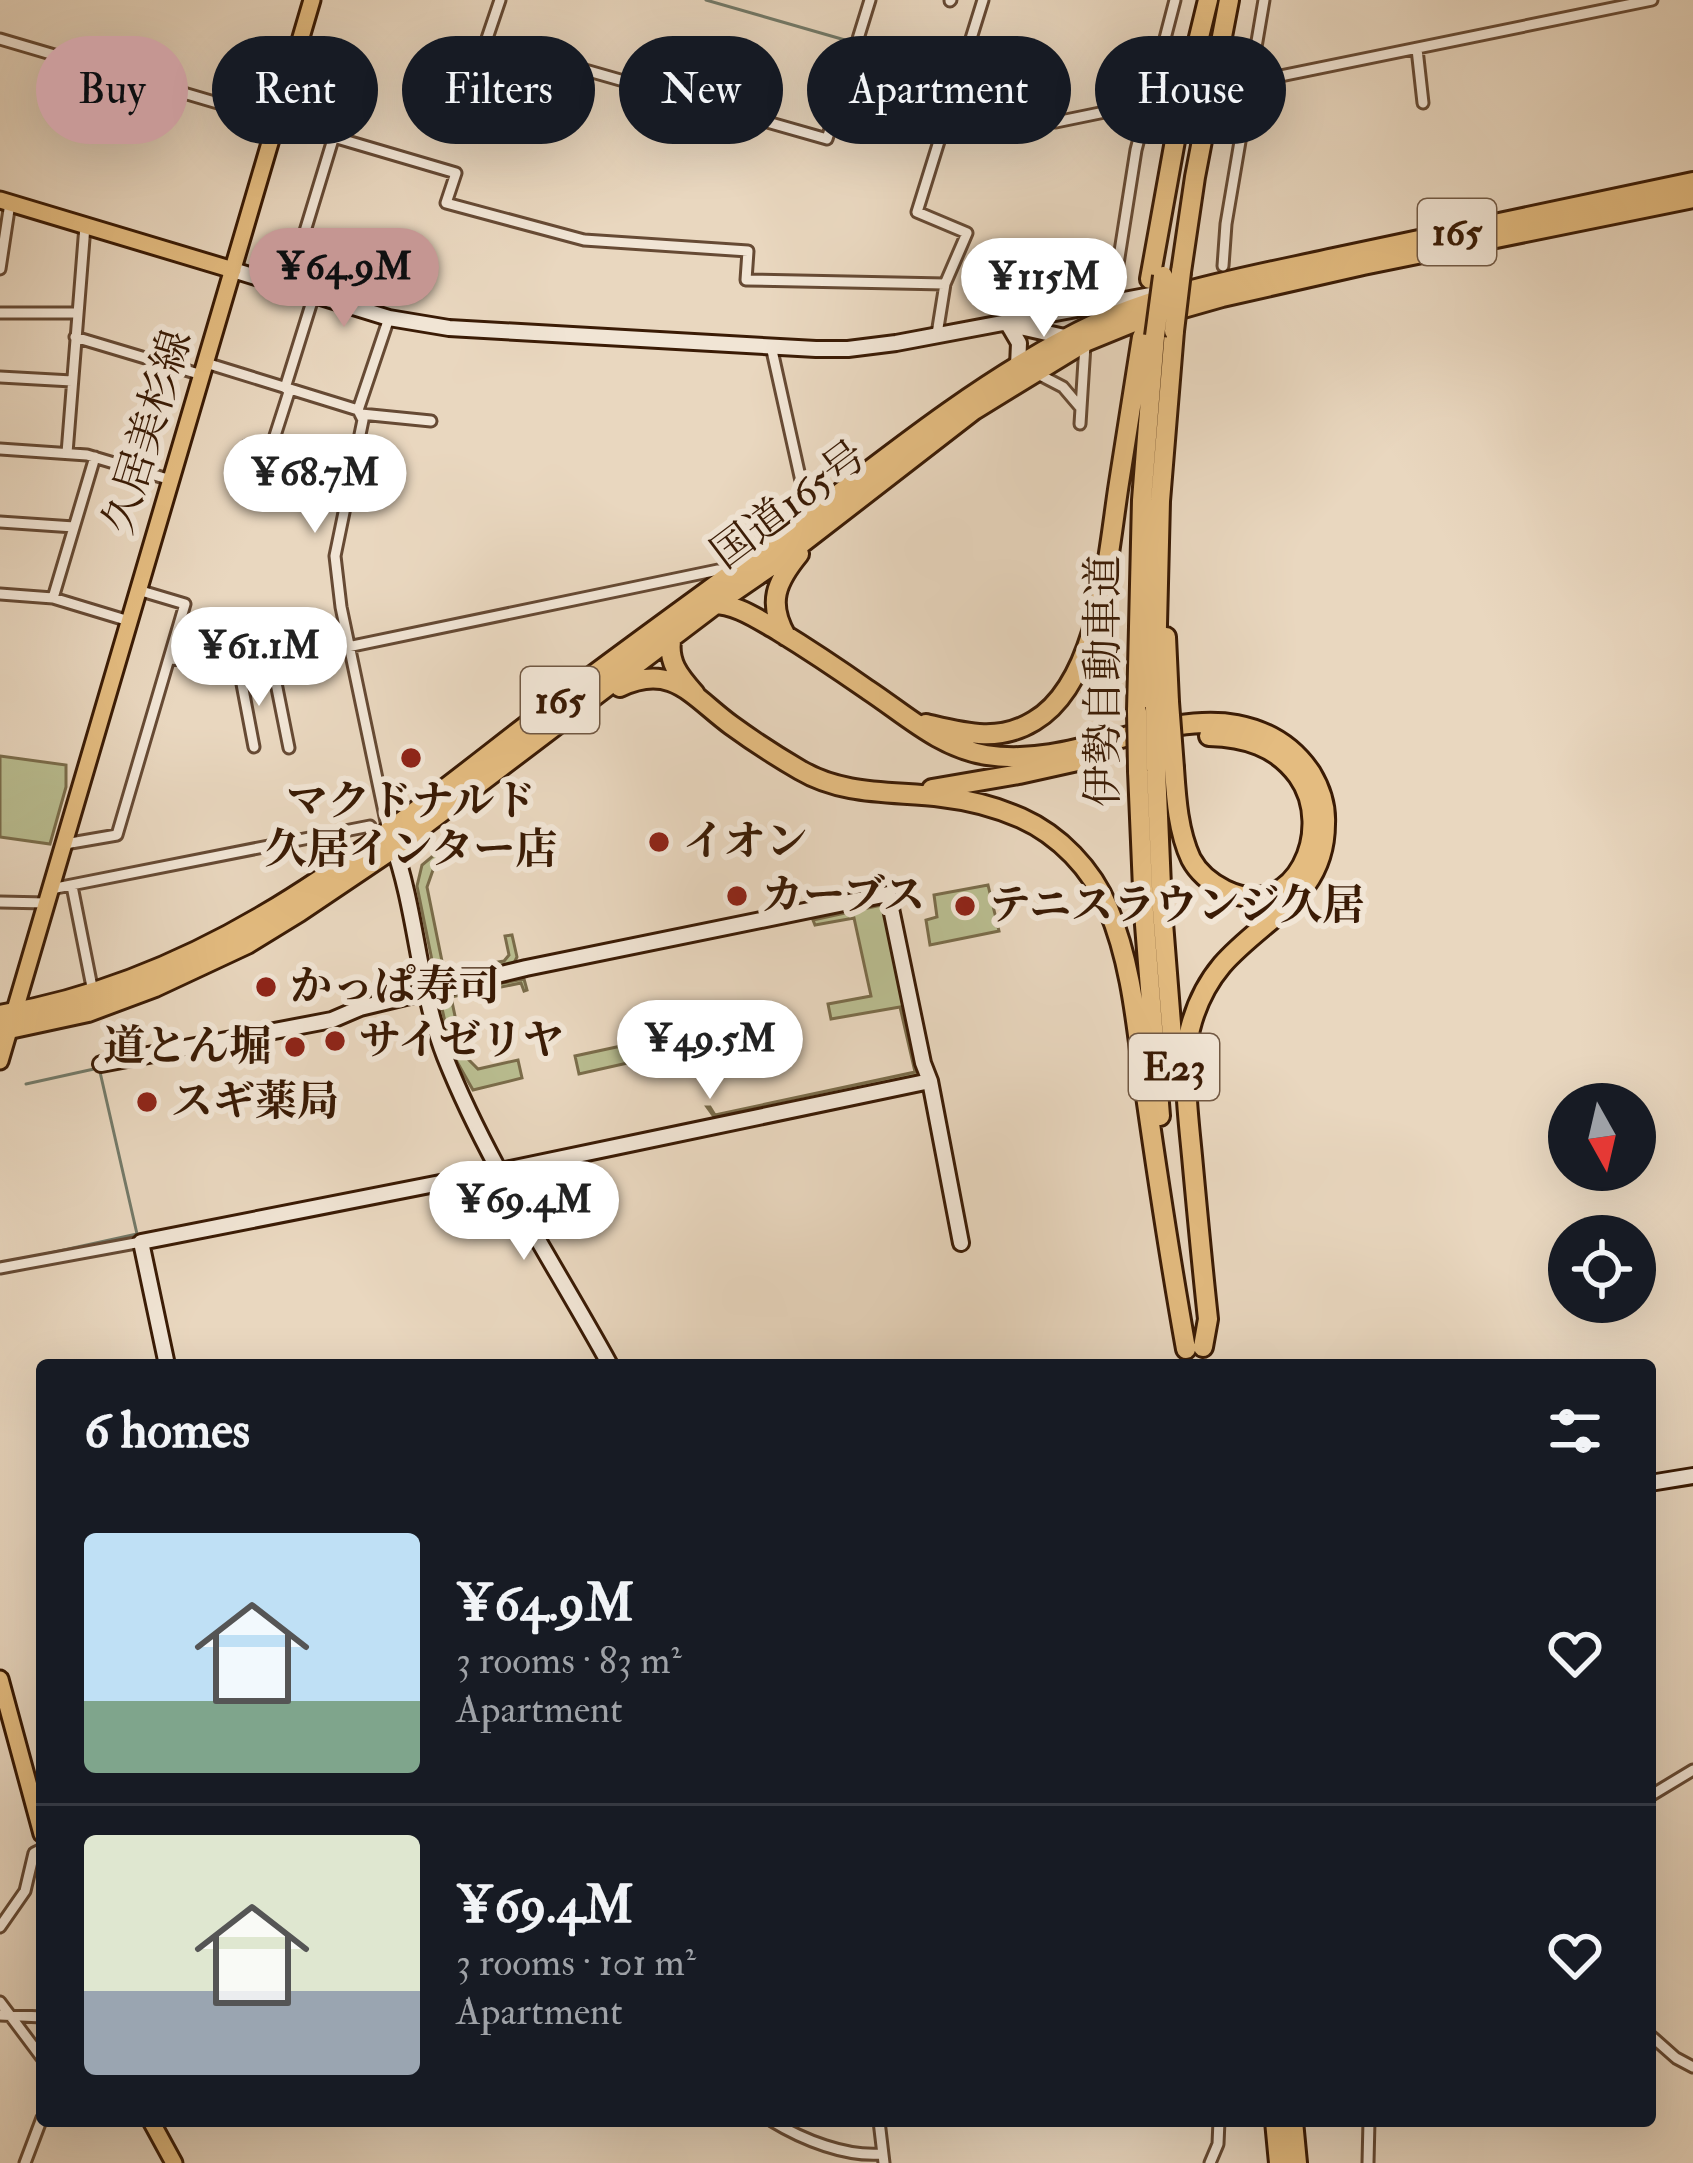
<!DOCTYPE html>
<html lang="en">
<head>
<meta charset="utf-8">
<style>
  body { margin:0; font-family:"IM FELL Double Pica","Noto Serif JP",serif; background:#242831; color:#f1f3f6; height:100vh; display:flex; flex-direction:column; font-size:45px; white-space:nowrap }
  * { box-sizing:border-box; margin:0 }
  p { font-size:39px; color:#9ea1a6 }
  .icon { flex:none; width:66px; height:66px; fill:none; stroke:currentColor; stroke-width:2; stroke-linecap:round; stroke-linejoin:round }
  .map { position:relative; flex:1; overflow:hidden }
  .panel { position:absolute; left:36px; top:1359px; width:1620px; height:768px; display:flex; flex-direction:column; background:#171b24; border-radius:12px; box-shadow:0 12px 48px #0002 }
  .panel>* { flex:none }
  .banner { position:absolute; left:36px; top:36px; width:1623px; height:108px; display:flex; gap:24px }
  .needle { width:78px; rotate:172deg }
  .buttons { position:absolute; left:1548px; top:1083px; display:grid; gap:24px }
  .buttons a { display:grid; place-items:center; width:108px; height:108px; border-radius:50%; background:#171b24; box-shadow:0 12px 48px #0002; font-size:60px }
  .price { position:absolute; translate:-50% -102px; padding:0 27px; border-radius:42px; background:#fff; color:#222; font-size:39px; line-height:78px; filter:drop-shadow(0 3px 6px #0008) }
  .price::after { content:''; position:absolute; left:50%; top:72px; width:36px; height:27px; margin-left:-18px; background:inherit; clip-path:polygon(0 0,100% 0,50% 100%) }
  .price.on { background:#c59692; color:#111 }
  ul { padding:0; list-style:none }
  li { display:flex; align-items:center; gap:36px; height:300px; padding:0 48px }
  li+li { border-top:3px solid #363941 }
  li span { display:grid; place-items:center; flex:none; width:336px; height:240px; border-radius:12px; color:#555 }
  li>.icon { margin-inline-start:auto }
  span .icon { width:144px; height:144px; fill:#fffc; stroke-width:1 }
  li b { font-size:51px }
  h2 { display:flex; justify-content:space-between; align-items:center; height:144px; padding:0 48px; font-size:51px }
  .chip { padding:0 42px; border-radius:54px; background:#171b24; box-shadow:0 12px 48px #0002; font-size:42px; line-height:108px }
  .chip.on { background:#c59692; color:#111 }
  .map>svg:first-child { display:block }
</style>
</head>
<body>
<div class="map">
<svg width="1693" height="2163" viewBox="0 0 1693 2163">
  <rect width="100%" height="100%" fill="#e9d7bf"/>
  <filter id="stains"><feTurbulence type="fractalNoise" baseFrequency=".00167" numOctaves="4"/><feColorMatrix values="0 0 0 0 .2 0 0 0 0 .09 0 0 0 0 .02 0 0 0 .5 -.17"/></filter>
  <radialGradient id="worn" r=".72"><stop offset=".6" stop-color="#630" stop-opacity="0"/><stop offset="1" stop-color="#630" stop-opacity=".3"/></radialGradient>
  <path fill="#b9bd90" stroke="#7a6c4a" stroke-width="3" d="M0 756 66 765V787L50 844 0 837Z
    M458 835 465 846 433 870 427 887 444 971 504 961 509 955 505 936 512 935 517 957 513 965 436 980 417 886 422 865Z
    M988 885 999 931 930 945 926 920 937 917 934 895Z
    M886 904 925 1079 722 1122 720 1117 715 1118 707 1107H710L715 1115 915 1072 900 1007 831 1019 828 1004 871 996 854 918 815 925 813 920Z
    M524 979 527 990 524 991 521 983 451 997 463 1054 478 1069 518 1060 522 1078 473 1090 452 1053 439 995Z
    M672 1035 676 1052 579 1074 575 1056Z"/>
  <g fill="none" stroke-linecap="round" stroke-linejoin="round">
    <path stroke="#737a69" stroke-width="3" d="M706 0 852 42
      M863 44 957 72
      M26 1084 94 1069
      M9 1262 137 1234 100 1072"/>
    <defs>
      <path id="street" d="M950 1 951 0
        M0 39 456 173 446 203 584 240 748 251 746 280 945 284
        M487 42 827 139 870 0
        M1417 49 1423 103
        M1227 87 1652 0
        M954 92 1056 122 1168 99
        M839 102 941 131
        M456 130 500 0
        M1223 266 1226 224 1264 0
        M0 269 10 203
        M288 287 334 136
        M1112 302 1136 150 1175 0
        M0 313H76
        M937 334 945 284 967 233 917 212 983 0
        M75 337 202 375
        M771 346 809 517
        M206 363 358 410
        M1038 374 1063 387 1080 407
        M0 377 72 381
        M285 388 314 295
        M361 414 431 421
        M1080 424 1085 345
        M246 446 269 453
        M0 449 87 455 171 480
        M67 453 85 226
        M263 473 290 389
        M0 522 74 527
        M0 594 53 598 129 621
        M53 598 95 457
        M169 659 261 665 718 570 730 572
        M238 663 254 747
        M272 663 289 748
        M388 831 341 607 335 556 363 420 358 410 389 318
        M65 844 117 835 185 604 138 590
        M72 886 93 992
        M51 889 370 826
        M0 902 46 903
        M530 1221C529 1205 525 1191 534 1178L565 1162
        M0 1268 141 1242
        M1650 1796 1693 1770
        M0 1927 25 1891 34 1853 42 1849
        M0 2002 42 2058
        M0 2015 42 2017
        M1650 2035 1676 2058 1693 2067
        M772 2121C803 2140 846 2157 882 2154
        M879 2121 884 2163
        M25 2163 42 2118
        M1210 2163 1218 2144 1219 2121
        M1368 2163 1369 2121"/>
      <path id="secondary" d="M233 270 389 318 449 328 816 349H848L896 343 1151 295
        M1009 326 1019 343 1018 366
        M1020 327 1069 338
        M392 842C417 911 418 988 445 1057 488 1165 554 1263 610 1365
        M101 1064 332 1020 360 1008 526 968 888 894 923 1063 930 1081 961 1243
        M167 1365 141 1242 491 1173 930 1081
        M1650 1483 1693 1476"/>
      <path id="primary" d="M0 200 233 270
        M0 1061 312 0
        M0 1679 42 1834
        M151 2121 174 2163"/>
      <path id="highway" d="M1181 272 1195 177 1229 0
        M1150 279 1178 124 1208 0
        M710 604C735 603 756 618 777 630 808 649 838 669 868 690 906 715 939 747 986 755 1071 769 1157 711 1237 725 1268 731 1293 746 1311 773 1320 788 1326 807 1325 824 1325 897 1264 917 1222 965 1206 984 1196 1005 1190 1029 1182 1071 1188 1114 1192 1156 1197 1210 1202 1264 1208 1319L1203 1347
        M672 635C666 661 679 676 695 694
        M786 636C767 603 776 582 799 554
        M1166 637 1169 702
        M620 687C672 662 693 697 731 725 753 741 776 756 800 770 844 796 893 791 942 797 969 800 996 807 1021 818 1059 835 1092 869 1108 908 1133 967 1137 1033 1146 1096 1158 1180 1171 1265 1186 1349
        M1155 707 1160 501 1174 331
        M1137 711 1142 500 1155 336
        M926 724C964 733 998 743 1034 721 1100 682 1108 553 1119 483 1127 435 1134 386 1142 337
        M1174 768C1176 798 1178 831 1191 859 1198 872 1211 883 1225 890 1295 924 1336 829 1298 776 1276 746 1245 737 1209 736
        M1156 769 1162 910 1176 1087
        M1138 771 1144 912 1160 1116
        M932 789 1019 774 1082 760
        M0 1015C212 979 362 853 526 726 618 655 713 588 806 519 890 455 973 388 1067 338 1149 293 1244 278 1334 258 1454 232 1573 208 1693 182
        M0 1031 88 1012 155 987 247 944 299 912 394 848 717 603 784 557 974 410 1085 342 1134 322 1222 297 1363 265 1693 198
        M1275 2121 1279 2163
        M1293 2121 1297 2163"/>
    </defs>
    <use href="#street" stroke="#664a34" stroke-width="15"/>
    <use href="#secondary" stroke="#3a1b05" stroke-width="20"/>
    <use href="#primary" stroke="#3a1b05" stroke-width="21"/>
    <use href="#highway" stroke="#3a1b05" stroke-width="24"/>
    <use href="#street" stroke="#f1e5d5" stroke-width="9"/>
    <use href="#secondary" stroke="#f1e5d5" stroke-width="14"/>
    <use href="#primary" stroke="#e4bc80" stroke-width="15"/>
    <use href="#highway" stroke="#e4bc80" stroke-width="18"/>
    <defs>
      <path id="highway-bridge" d="M1174 331 1181 272
        M1155 336 1163 276
        M1169 702 1174 768
        M1155 707 1156 769
        M1137 711 1138 771"/>
    </defs>
    <use href="#highway-bridge" stroke="#3a1b05" stroke-width="24" stroke-linecap="butt"/>
    <use href="#highway-bridge" stroke="#e4bc80" stroke-width="18"/>
  </g>
  <g fill="#8f2418" stroke="#f1e5d5" stroke-width="4.5">
    <circle cx="411" cy="758" r="12"/>
    <circle cx="659" cy="842" r="12"/>
    <circle cx="737" cy="896" r="12"/>
    <circle cx="965" cy="906" r="12"/>
    <circle cx="266" cy="987" r="12"/>
    <circle cx="335" cy="1041" r="12"/>
    <circle cx="295" cy="1047" r="12"/>
    <circle cx="147" cy="1102" r="12"/>
  </g>
  <g text-anchor="middle" dominant-baseline="central" stroke-width="12" stroke-linejoin="round" paint-order="stroke">
    <g fill="#f1e5d5" stroke="#715843" stroke-width="3">
      <rect x="1418" y="199" width="78" height="66" rx="9"/>
      <rect x="521" y="667" width="78" height="66" rx="9"/>
      <rect x="1129" y="1034" width="90" height="66" rx="9"/>
    </g>
    <g font-size="39" font-weight="bold" fill="#3a1b05">
      <text x="1457" y="232">165</text>
      <text x="560" y="700">165</text>
      <text x="1174" y="1067">E23</text>
    </g>
    <g font-size="42" fill="#3a1b05" stroke="#f1e5d5">
      <text transform="translate(148 432) rotate(-73)">久居美杉線</text>
      <text transform="translate(789 505) rotate(-37)">国道165号</text>
      <text transform="translate(1104 681) rotate(-90)">伊勢自動車道</text>
    </g>
    <g font-size="42" font-weight="bold" fill="#3a1b05" stroke="#f1e5d5" text-anchor="start">
      <text x="411" y="802" text-anchor="middle">マクドナルド<tspan x="411" dy="48">久居インター店</tspan></text>
      <text x="683" y="842">イオン</text>
      <text x="761" y="896">カーブス</text>
      <text x="989" y="906">テニスラウンジ久居</text>
      <text x="290" y="987">かっぱ寿司</text>
      <text x="359" y="1041">サイゼリヤ</text>
      <text x="271" y="1047" text-anchor="end">道とん堀</text>
      <text x="171" y="1102">スギ薬局</text>
    </g>
  </g>
  <rect width="100%" height="100%" filter="url(#stains)"/>
  <rect width="100%" height="100%" fill="url(#worn)"/>
</svg>
<div class="buttons">
<a><svg class="needle" viewBox="-14 -14 28 28"><path d="M0-13l5 13h-10z" fill="#e53935"/><path d="M0 13l5-13h-10z" fill="#9ea1a6"/></svg></a>
<a><svg class="icon" aria-label="locate" viewBox="0 0 24 24"><circle cx="12" cy="12" r="6"/><path d="M12 2v4M12 18v4M2 12h4M18 12h4"/></svg></a>
</div>
<b class="price on" style="left:344px;top:330px">¥64.9M</b>
<b class="price" style="left:1044px;top:340px">¥115M</b>
<b class="price" style="left:315px;top:536px">¥68.7M</b>
<b class="price" style="left:259px;top:709px">¥61.1M</b>
<b class="price" style="left:710px;top:1102px">¥49.5M</b>
<b class="price" style="left:524px;top:1263px">¥69.4M</b>
<div class="banner">
<a class="chip on">Buy</a>
<a class="chip">Rent</a>
<a class="chip">Filters</a>
<a class="chip">New</a>
<a class="chip">Apartment</a>
<a class="chip">House</a>
</div>
<section class="panel">
<h2>6 homes<svg class="icon" aria-label="filters" viewBox="0 0 24 24"><path d="M4 7h16M4 17h16"/><circle cx="9" cy="7" r="2"/><circle cx="15" cy="17" r="2"/></svg></h2>
<ul>
<li><span style="background:linear-gradient(#bfe0f5 70%,#7fa58c 0)"><svg class="icon" aria-label="home" viewBox="0 0 24 24"><path d="M3 11l9-7 9 7M6 9v11h12V9"/></svg></span><div><b>¥64.9M</b><p>3 rooms · 83 m²</p><p>Apartment</p></div><svg class="icon" aria-label="heart" viewBox="0 0 24 24"><path d="M12 20l-8-8c-3-5 5-10 8-4 3-6 11-1 8 4z"/></svg></li>
<li><span style="background:linear-gradient(#dfe7d0 65%,#9aa5b1 0)"><svg class="icon" aria-label="home" viewBox="0 0 24 24"><path d="M3 11l9-7 9 7M6 9v11h12V9"/></svg></span><div><b>¥69.4M</b><p>3 rooms · 101 m²</p><p>Apartment</p></div><svg class="icon" aria-label="heart" viewBox="0 0 24 24"><path d="M12 20l-8-8c-3-5 5-10 8-4 3-6 11-1 8 4z"/></svg></li>
</ul>
</section>
</div>
</body>
</html>
